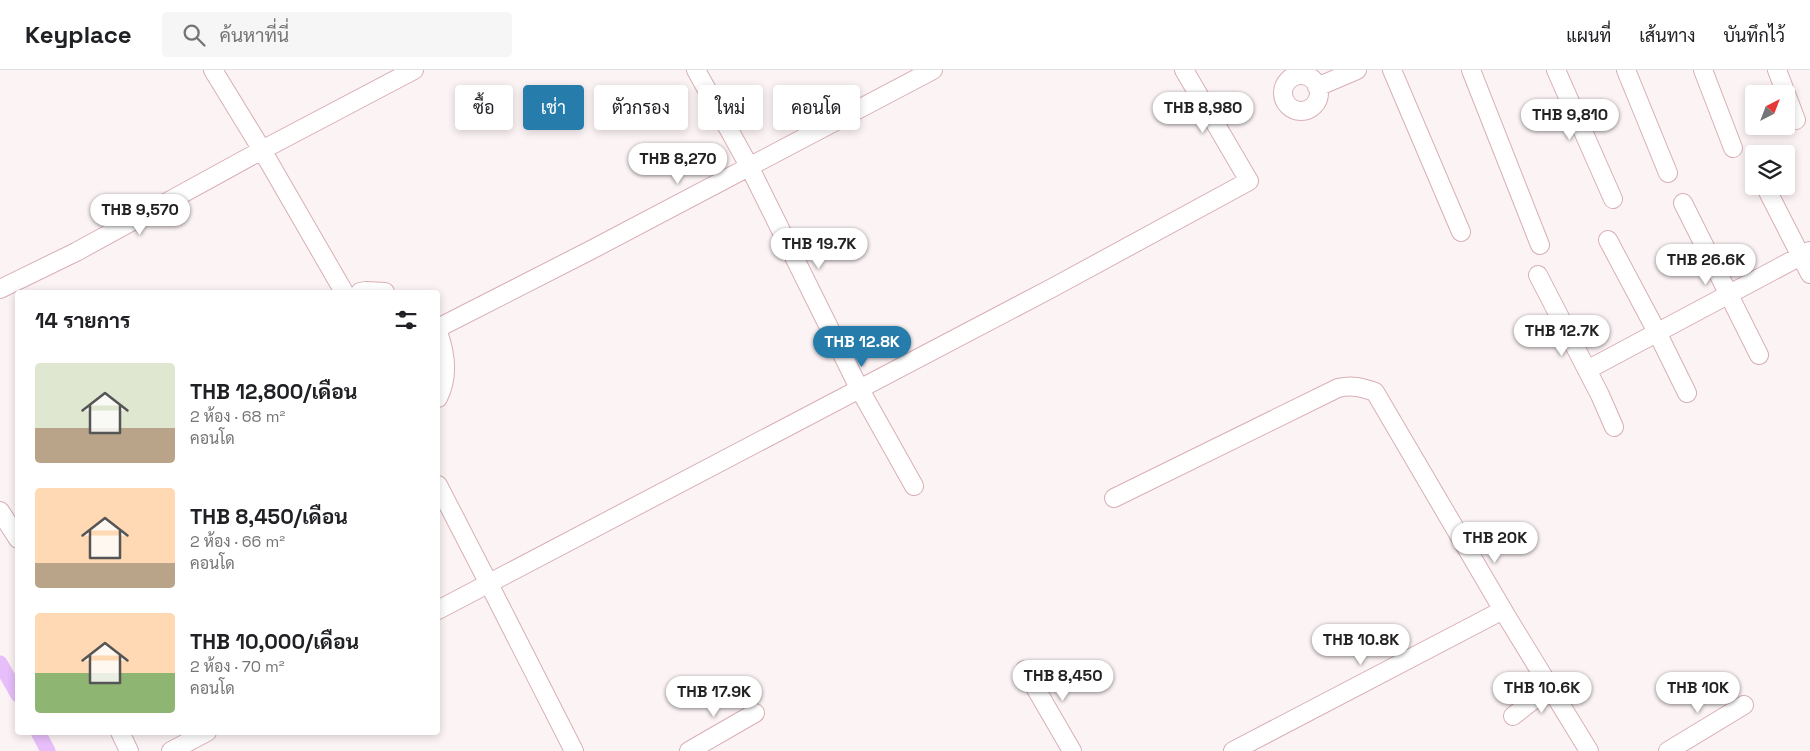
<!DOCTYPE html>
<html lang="th">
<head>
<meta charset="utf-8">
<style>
  body { margin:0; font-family:"Space Grotesk",Sarabun,sans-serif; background:#f6f6f6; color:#202124; height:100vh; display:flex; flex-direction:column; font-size:19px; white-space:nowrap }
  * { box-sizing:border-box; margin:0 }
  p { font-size:16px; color:#757577 }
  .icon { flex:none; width:28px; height:28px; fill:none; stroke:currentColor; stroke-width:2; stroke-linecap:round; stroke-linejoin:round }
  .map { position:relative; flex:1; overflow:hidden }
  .sheet { position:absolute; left:15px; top:220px; width:425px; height:445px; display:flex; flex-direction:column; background:#fff; border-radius:5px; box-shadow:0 2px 8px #0003 }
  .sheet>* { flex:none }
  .top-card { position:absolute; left:455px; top:15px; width:475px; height:45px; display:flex; gap:10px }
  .needle { width:32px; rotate:42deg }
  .buttons { position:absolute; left:1745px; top:15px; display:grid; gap:10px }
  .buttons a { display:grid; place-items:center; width:50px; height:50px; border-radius:5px; background:#fff; box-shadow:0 2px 8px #0003; font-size:25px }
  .price { position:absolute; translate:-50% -42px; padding:0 11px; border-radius:18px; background:#fff; color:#222; font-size:16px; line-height:32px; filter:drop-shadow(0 1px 2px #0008) }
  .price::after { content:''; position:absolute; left:50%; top:30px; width:15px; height:11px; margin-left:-8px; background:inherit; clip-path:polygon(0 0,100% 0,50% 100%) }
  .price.selected { background:#267dac; color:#fff }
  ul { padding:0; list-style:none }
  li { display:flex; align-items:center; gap:15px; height:125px; padding:0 20px }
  li span { display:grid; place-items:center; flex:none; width:140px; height:100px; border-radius:5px; color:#555 }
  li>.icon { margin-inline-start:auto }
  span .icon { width:60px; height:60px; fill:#fffc; stroke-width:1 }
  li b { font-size:21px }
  h2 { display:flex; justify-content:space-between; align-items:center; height:60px; padding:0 20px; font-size:21px }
  .chip { padding:0 18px; border-radius:5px; background:#fff; box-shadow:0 2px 8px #0003; font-size:18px; line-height:45px }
  .chip.selected { background:#267dac; color:#fff }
  header { display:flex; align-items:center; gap:30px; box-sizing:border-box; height:70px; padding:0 25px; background:#fff; border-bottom:1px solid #e0e0e0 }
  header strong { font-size:24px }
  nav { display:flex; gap:28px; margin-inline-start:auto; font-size:18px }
  .search { width:350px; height:45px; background:#f6f6f6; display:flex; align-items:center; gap:12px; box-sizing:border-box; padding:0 18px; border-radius:5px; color:#757577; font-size:19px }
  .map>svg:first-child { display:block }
</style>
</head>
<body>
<header>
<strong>Keyplace</strong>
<div class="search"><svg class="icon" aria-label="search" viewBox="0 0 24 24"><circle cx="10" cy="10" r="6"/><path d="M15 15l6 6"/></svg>ค้นหาที่นี่</div>
<nav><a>แผนที่</a><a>เส้นทาง</a><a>บันทึกไว้</a></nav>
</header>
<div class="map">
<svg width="1810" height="681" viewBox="0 0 1810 681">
  <rect width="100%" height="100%" fill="#fcf3f5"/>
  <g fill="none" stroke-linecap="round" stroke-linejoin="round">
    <path stroke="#e7bef9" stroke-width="15" d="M0 593 18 625
      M38 662 48 681"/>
    <defs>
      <path id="street" d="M213 0 262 80 344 222
        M696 0 749 96 859 318 914 416
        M1392 0 1461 162
        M1471 0 1540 175
        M1556 0 1613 129
        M1626 0 1668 103
        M1703 0 1733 78
        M1777 0 1796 50
        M1283 23a18 18 0 1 1 36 0a18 18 0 1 1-36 0Z
        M1317 17 1357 0
        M1765 116 1810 204
        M1683 133 1759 285
        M1608 170 1657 262 1687 323
        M1538 205 1600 325 1614 357
        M0 219 76 182 262 80 414 0
        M360 222 366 221 385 222
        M438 258 591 180 933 0
        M438 262C446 284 449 307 438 328
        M1587 300 1810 181
        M438 415 489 514 574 681
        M1114 428 1338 318C1352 315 1361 317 1375 322L1507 547 1589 681
        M0 441 18 469
        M438 540 1052 218 1249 111 1184 0
        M1025 600 1072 681
        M1513 646 1550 617
        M120 662 129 681
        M171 681 207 662
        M689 681 755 643
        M1233 681 1503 540
        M1668 681 1744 635"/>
    </defs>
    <use href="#street" stroke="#d8afb5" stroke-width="20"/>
    <use href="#street" stroke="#fff" stroke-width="18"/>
  </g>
</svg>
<div class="buttons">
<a><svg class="needle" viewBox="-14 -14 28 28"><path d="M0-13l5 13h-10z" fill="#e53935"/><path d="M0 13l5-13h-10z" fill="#757577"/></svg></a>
<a><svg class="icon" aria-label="layers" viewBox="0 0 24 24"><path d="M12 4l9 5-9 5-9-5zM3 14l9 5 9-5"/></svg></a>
</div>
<b class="price" style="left:1203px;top:64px">THB 8,980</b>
<b class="price" style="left:1570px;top:71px">THB 9,810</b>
<b class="price" style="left:678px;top:115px">THB 8,270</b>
<b class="price" style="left:140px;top:166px">THB 9,570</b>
<b class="price" style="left:819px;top:200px">THB 19.7K</b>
<b class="price" style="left:1706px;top:216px">THB 26.6K</b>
<b class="price" style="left:1562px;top:287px">THB 12.7K</b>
<b class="price selected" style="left:862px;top:298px">THB 12.8K</b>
<b class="price" style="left:1495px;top:494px">THB 20K</b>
<b class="price" style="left:1361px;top:596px">THB 10.8K</b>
<b class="price" style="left:1063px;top:632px">THB 8,450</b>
<b class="price" style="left:1542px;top:644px">THB 10.6K</b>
<b class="price" style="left:1698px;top:644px">THB 10K</b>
<b class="price" style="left:714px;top:648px">THB 17.9K</b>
<div class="top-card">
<a class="chip">ซื้อ</a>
<a class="chip selected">เช่า</a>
<a class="chip">ตัวกรอง</a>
<a class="chip">ใหม่</a>
<a class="chip">คอนโด</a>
</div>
<section class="sheet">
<h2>14 รายการ<svg class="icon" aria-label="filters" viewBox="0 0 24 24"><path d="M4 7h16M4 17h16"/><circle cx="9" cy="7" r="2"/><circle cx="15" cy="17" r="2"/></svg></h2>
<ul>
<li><span style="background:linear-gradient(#dfe7d0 65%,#b9a48a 0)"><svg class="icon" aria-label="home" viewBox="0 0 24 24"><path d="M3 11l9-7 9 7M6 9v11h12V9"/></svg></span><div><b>THB 12,800/เดือน</b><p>2 ห้อง · 68 m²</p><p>คอนโด</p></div></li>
<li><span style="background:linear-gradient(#ffd9b3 75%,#b9a48a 0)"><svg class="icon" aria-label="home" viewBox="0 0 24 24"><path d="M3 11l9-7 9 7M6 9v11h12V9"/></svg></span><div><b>THB 8,450/เดือน</b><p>2 ห้อง · 66 m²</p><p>คอนโด</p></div></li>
<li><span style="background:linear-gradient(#ffd9b3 60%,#8fb573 0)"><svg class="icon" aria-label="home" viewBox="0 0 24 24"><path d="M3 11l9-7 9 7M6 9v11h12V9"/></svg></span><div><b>THB 10,000/เดือน</b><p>2 ห้อง · 70 m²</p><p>คอนโด</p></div></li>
</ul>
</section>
</div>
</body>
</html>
